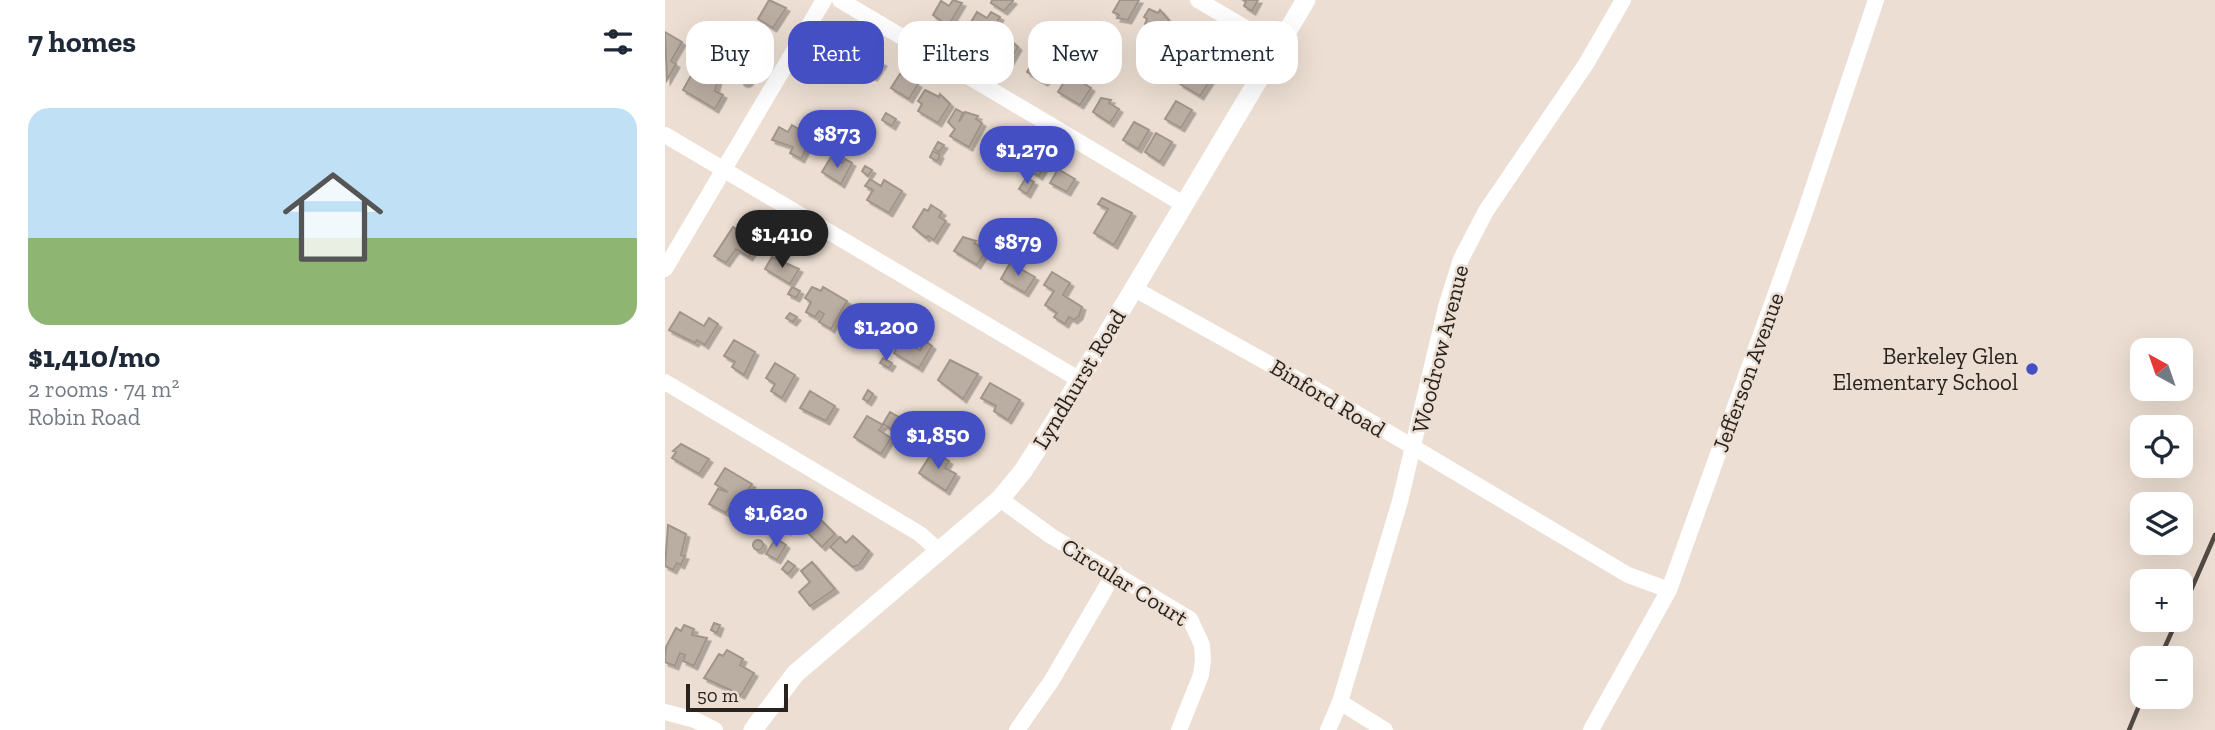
<!DOCTYPE html>
<html lang="en">
<head>
<meta charset="utf-8">
<style>
  body { margin:0; font-family:"Zilla Slab",serif; background:#f2f2f3; color:#1f2937; height:100vh; display:flex; flex-direction:column; font-size:26px; white-space:nowrap }
  * { box-sizing:border-box; margin:0 }
  p { font-size:23px; color:#747a83 }
  .icon { flex:none; width:38px; height:38px; fill:none; stroke:currentColor; stroke-width:2; stroke-linecap:round; stroke-linejoin:round }
  .map { position:relative; flex:1; overflow:hidden }
  .side { display:flex; flex-direction:column; background:#fff; width:665px }
  .side>* { flex:none }
  .top-card { position:absolute; left:21px; top:21px; width:665px; height:63px; display:flex; gap:14px }
  .needle { width:46px; rotate:320deg }
  .tools { position:absolute; left:1465px; top:338px; display:grid; gap:14px }
  .tools a { display:grid; place-items:center; width:63px; height:63px; border-radius:14px; background:#fff; box-shadow:0 7px 28px #0002; font-size:35px }
  .scale { position:absolute; left:21px; bottom:18px; width:102px; box-sizing:border-box; padding-left:7px; border:4px solid #28231e; border-top:0; font-size:19px; line-height:24px; white-space:nowrap; color:#28231e; -webkit-text-stroke:5px #ecded2; paint-order:stroke }
  .price { position:absolute; translate:-50% -60px; padding:0 16px; border-radius:24px; background:#444fc4; color:#fff; font-size:23px; line-height:46px; filter:drop-shadow(0 2px 4px #0008) }
  .price::after { content:''; position:absolute; left:50%; top:42px; width:21px; height:16px; margin-left:-10px; background:inherit; clip-path:polygon(0 0,100% 0,50% 100%) }
  .price.selected { background:#222; color:#fff }
  ul { padding:0; list-style:none }
  li { display:grid; align-content:center; gap:14px; height:371px; padding:0 28px }
  li+li { border-top:2px solid #e0e1e3 }
  li span { display:grid; place-items:center; height:217px; border-radius:21px; color:#555 }
  li>.icon { margin-inline-start:auto }
  span .icon { width:126px; height:126px; fill:#fffc; stroke-width:1 }
  li b { font-size:30px }
  h2 { display:flex; justify-content:space-between; align-items:center; height:84px; padding:0 28px; font-size:30px }
  .chip { padding:0 24px; border-radius:21px; background:#fff; box-shadow:0 7px 28px #0002; font-size:24px; line-height:63px }
  .chip.selected { background:#444fc4; color:#fff }
  main { display:flex; flex:1; min-height:0 }
  .map>svg:first-child { display:block }
</style>
</head>
<body>
<main>
<section class="side">
<h2>7 homes<svg class="icon" aria-label="filters" viewBox="0 0 24 24"><path d="M4 7h16M4 17h16"/><circle cx="9" cy="7" r="2"/><circle cx="15" cy="17" r="2"/></svg></h2>
<ul>
<li><span style="background:linear-gradient(#bfe0f5 60%,#8fb573 0)"><svg class="icon" aria-label="home" viewBox="0 0 24 24"><path d="M3 11l9-7 9 7M6 9v11h12V9"/></svg></span><div><b>$1,410/mo</b><p>2 rooms · 74 m²</p><p>Robin Road</p></div></li>
</ul>
</section>
<div class="map">
<svg width="1550" height="730" viewBox="0 0 1550 730">
  <defs>
    <filter id="shadow"><feDropShadow dx="3.5" dy="3.5" stdDeviation="0" flood-color="#0004"/></filter>
  </defs>
  <rect width="100%" height="100%" fill="#ecded2"/>
  <path fill="#baada2" stroke="#a19489" stroke-width="2" filter="url(#shadow)" d="M104 0 121 8 108 28 93 19Z
    M288 0 297 3 283 26 268 15 276 1 284 6Z
    M327 0H347L348 1 339 11 326 3Z
    M455 0H474L463 20 452 18 454 15 448 12Z
    M578 0H593L587 11 579 6 581 2Z
    M484 9 493 13 495 10 504 20 496 33 480 24 482 19 479 17Z
    M312 12 322 18 326 12 335 17 330 25 335 28 330 37 325 33 318 45 299 34Z
    M0 32 17 42 6 61 11 64 2 80Z
    M534 32 548 43 550 39 566 48 554 68 526 52Z
    M167 34 185 44 177 59 159 48Z
    M341 36 353 47 345 61 327 51 335 37 339 39Z
    M199 53 206 57 208 53 213 56 211 60 218 63 209 77 198 75 200 72 191 67Z
    M371 57 388 68 385 72 388 74 379 82 362 72Z
    M525 67 546 79 535 96 515 84Z
    M28 72 35 76 39 72 53 80 50 91 58 95 50 109 18 90Z
    M74.5 78a5.5 5.5 0 1 1 11 0a5.5 5.5 0 1 1-11 0Z
    M235 74 247 78 246 80 253 84 244 99 226 88Z
    M404 74 426 88 415 105 393 92Z
    M260 90 274 97 275 94 285 104 273 123 253 111 257 104 253 101Z
    M436 98 446 100 444 103 454 109 445 123 428 112Z
    M511 101 527 110 516 128 500 119Z
    M291 109 298 113 294 122 300 112 313 116 311 119 317 123 304 147 285 136 290 129 283 122Z
    M221 113 231 119 227 126 217 120Z
    M469 122 484 130 473 149 458 140Z
    M127 125 147 137 136 159 125 153 128 147 107 140 114 127 123 132Z
    M332 132 350 142 335 162 317 151Z
    M491 133 507 142 495 162 480 152Z
    M273 142 279 145 274 152 269 149Z
    M268 151 275 155 272 161 265 157Z
    M364 151 382 162 374 176 356 165Z
    M166 157 177 163 180 159 187 163 176 184 157 172Z
    M200 166 207 170 203 176 197 171Z
    M393 169 410 179 402 192 385 183Z
    M361 178 369 182 362 194 354 189Z
    M205 179 216 186 219 180 237 191 224 213 202 200 208 190 200 186Z
    M437 198 467 213 449 245 429 233 443 209 433 204Z
    M266 205 277 212 274 217 281 221 269 240 263 236 261 238 248 227 259 209 263 211Z
    M68 227 94 241 84 257 71 249 61 263 49 256Z
    M298 237 311 241 309 243 321 251 312 265 289 251Z
    M107 257 134 269 125 284 100 269Z
    M345 263 370 277 360 293 336 279Z
    M387 272 405 283 398 295 417 307 414 316 409 320 404 317 400 324 389 317 392 313 380 305 389 291 379 285Z
    M127 287 135 291 131 298 123 294Z
    M147 287 156 291 158 287 182 301 166 329 154 322 159 314 154 311 150 317 141 312 146 302 140 298Z
    M197 311 219 323 210 339 207 337 204 342 183 330Z
    M15 312 39 326 44 318 53 324 40 345 32 340 30 343 4 330Z
    M125 313 132 317 128 322 121 318Z
    M236 339 255 350 260 341 267 346 254 368 229 353Z
    M69 340 90 352 79 375 67 367 70 362 59 356Z
    M218 358 227 363 224 368 215 363Z
    M285 360 313 374 298 399 273 380Z
    M110 363 130 375 117 398 106 391 110 384 101 378Z
    M325 383 355 400 343 420 329 411 331 406 316 398Z
    M203 390 208 394 203 402 198 399Z
    M145 391 170 406 161 421 135 408Z
    M225 412 234 417 226 429 218 424Z
    M202 416 218 425 214 430 226 438 216 454 189 437Z
    M257 425 265 429 261 436 254 432Z
    M16 444 44 459 34 474 7 458 11 452 8 451Z
    M268 451 284 461 280 468 291 474 281 491 254 473Z
    M60 468 87 484 77 500 71 496 61 513 44 504 53 489 63 492 50 484Z
    M107 498 132 510 122 531 97 516Z
    M156 520 170 534 157 547 143 533Z
    M3 525 21 534 16 555 20 556 16 565 12 563 8 570 0 566Z
    M188 536 204 551 194 565 188 567 165 547 175 537 181 543Z
    M111 538 121 545 112 560 101 554Z
    M88 545a5 5 0 1 1 10 0a5 5 0 1 1-10 0Z
    M123 561 130 566 123 574 117 569Z
    M147 562 170 589 145 606 134 592 145 582 136 571Z
    M49 623 55 625 52 633 46 630Z
    M19 625 29 629 27 635 42 638 29 666 18 661 20 655 15 653 10 666 0 662 1 647 11 628 16 631Z
    M62 650 78 659 75 665 89 673 76 695 39 678 54 654 58 656Z"/>
  <g fill="none" stroke-linecap="round" stroke-linejoin="round">
    <path stroke="#fff" stroke-width="16" d="M175 0 518 204
      M533 0 613 47
      M0 135 415 380
      M0 269 159 0
      M468 288 664 397 963 575 1004 590
      M0 382 255 534 275 552
      M335 499 386 536 525 619 537 645 538 660 536 675 514 730
      M675 702 720 730
      M0 712 30 720 50 730
      M352 730 387 680 450 572
      M663 730 675 702 735 501 781 307 796 259 821 211 921 64 958 0
      M926 730 1004 590 1139 215 1211 0"/>
    <path stroke="#fff" stroke-width="19" d="M88 730 130 674 335 499 358 471 387 426 641 0"/>
    <path stroke="#524b44" stroke-width="4.5" d="M1516 613 1550 535
      M1495 658 1512 620
      M1464 730 1478 696"/>
  </g>
  <circle fill="#444fc4" stroke="#ecded2" stroke-width="2.5" cx="1367" cy="369" r="7"/>
  <g text-anchor="middle" dominant-baseline="central" stroke-width="5" stroke-linejoin="round" paint-order="stroke">
    <g font-size="23" fill="#28231e" stroke="#ecded2">
      <text transform="translate(775 349) rotate(-76)">Woodrow Avenue</text>
      <text transform="translate(1083 372) rotate(-70)">Jefferson Avenue</text>
      <text transform="translate(414 379) rotate(-59)">Lyndhurst Road</text>
      <text transform="translate(663 398) rotate(31)">Binford Road</text>
      <text transform="translate(460 582) rotate(32)">Circular Court</text>
    </g>
    <g font-size="23" fill="#28231e" stroke="#ecded2" text-anchor="end">
      <text x="1353" y="356">Berkeley Glen<tspan x="1353" dy="26">Elementary School</tspan></text>
    </g>
  </g>
</svg>
<div class="tools">
<a><svg class="needle" viewBox="-14 -14 28 28"><path d="M0-13l5 13h-10z" fill="#e53935"/><path d="M0 13l5-13h-10z" fill="#747a83"/></svg></a>
<a><svg class="icon" aria-label="locate" viewBox="0 0 24 24"><circle cx="12" cy="12" r="6"/><path d="M12 2v4M12 18v4M2 12h4M18 12h4"/></svg></a>
<a><svg class="icon" aria-label="layers" viewBox="0 0 24 24"><path d="M12 4l9 5-9 5-9-5zM3 14l9 5 9-5"/></svg></a>
<a>+</a>
<a>−</a>
</div>
<div class="scale">50 m</div>
<b class="price" style="left:172px;top:170px">$873</b>
<b class="price" style="left:362px;top:186px">$1,270</b>
<b class="price selected" style="left:117px;top:270px">$1,410</b>
<b class="price" style="left:353px;top:278px">$879</b>
<b class="price" style="left:221px;top:363px">$1,200</b>
<b class="price" style="left:273px;top:471px">$1,850</b>
<b class="price" style="left:111px;top:549px">$1,620</b>
<div class="top-card">
<a class="chip">Buy</a>
<a class="chip selected">Rent</a>
<a class="chip">Filters</a>
<a class="chip">New</a>
<a class="chip">Apartment</a>
</div>
</div>
</main>
</body>
</html>
